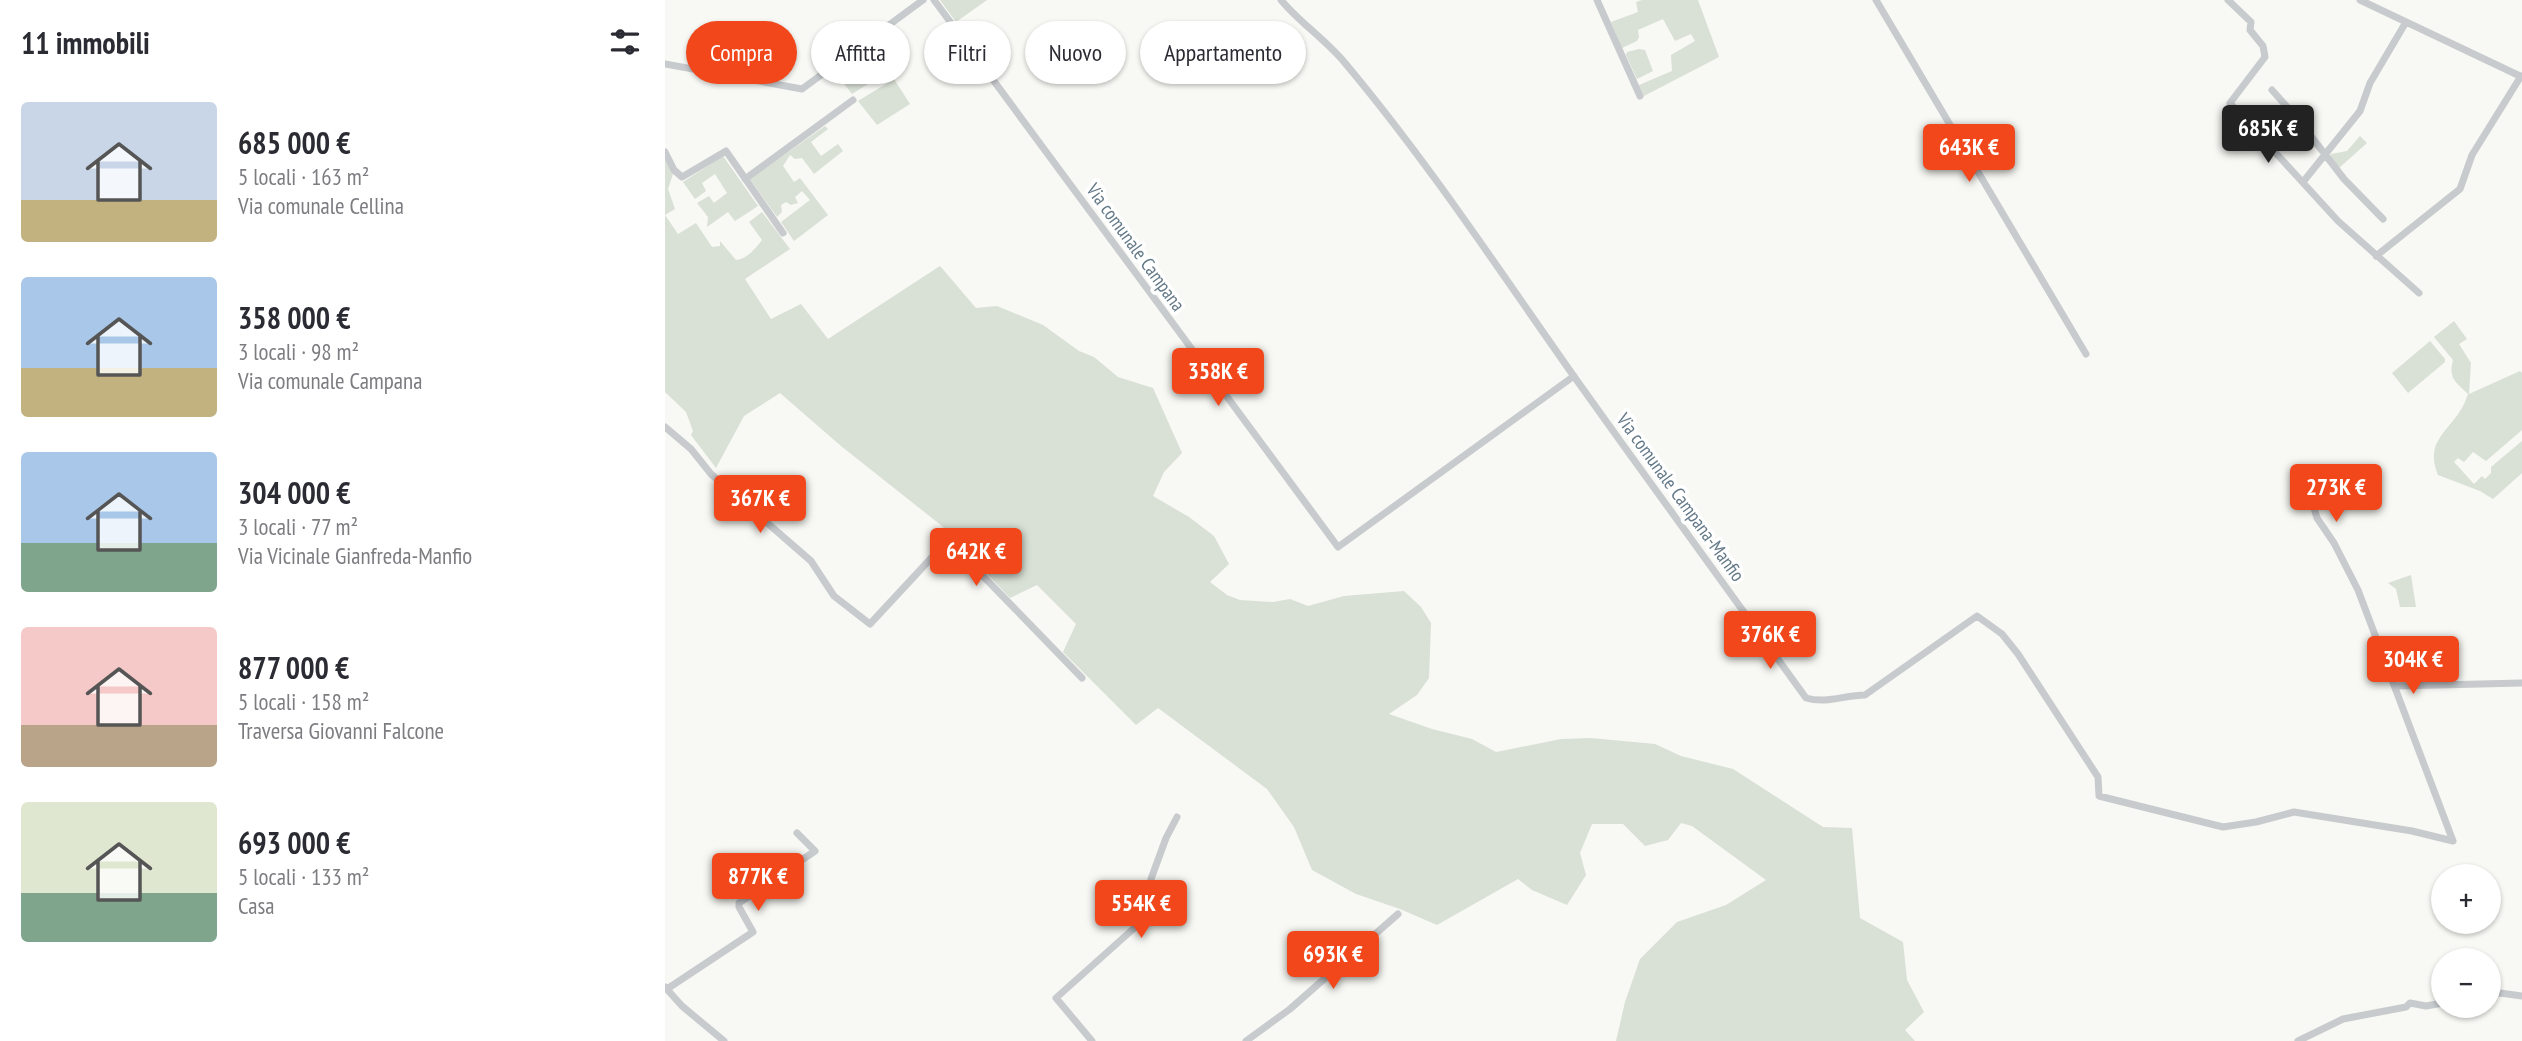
<!DOCTYPE html>
<html lang="it">
<head>
<meta charset="utf-8">
<style>
  body { margin:0; font-family:"PT Sans Narrow",sans-serif; background:#f7f7f7; color:#2b2b33; height:100vh; display:flex; flex-direction:column; font-size:26px; white-space:nowrap }
  * { box-sizing:border-box; margin:0 }
  p { font-size:23px; color:#7c7c81 }
  .icon { flex:none; width:38px; height:38px; fill:none; stroke:currentColor; stroke-width:2; stroke-linecap:round; stroke-linejoin:round }
  .map { position:relative; flex:1; overflow:hidden }
  .drawer { display:flex; flex-direction:column; background:#fff; width:665px }
  .drawer>* { flex:none }
  .top-card { position:absolute; left:21px; top:21px; width:665px; height:63px; display:flex; gap:14px }
  .fabs { position:absolute; left:1766px; top:864px; display:grid; gap:14px }
  .fabs a { display:grid; place-items:center; width:70px; height:70px; border-radius:50%; background:#fff; box-shadow:0 2px 5px #0004; font-size:35px }
  .price { position:absolute; translate:-50% -60px; padding:0 16px; border-radius:7px; background:#f1471b; color:#fff; font-size:23px; line-height:46px; filter:drop-shadow(0 2px 4px #0008) }
  .price::after { content:''; position:absolute; left:50%; top:42px; width:21px; height:16px; margin-left:-10px; background:inherit; clip-path:polygon(0 0,100% 0,50% 100%) }
  .price.active { background:#222; color:#fff }
  ul { padding:0; list-style:none }
  li { display:flex; align-items:center; gap:21px; height:175px; padding:0 21px }
  li span { display:grid; place-items:center; flex:none; width:196px; height:140px; border-radius:7px; color:#555 }
  li>.icon { margin-inline-start:auto }
  span .icon { width:84px; height:84px; fill:#fffc; stroke-width:1 }
  li b { font-size:30px }
  h2 { display:flex; justify-content:space-between; align-items:center; height:84px; padding:0 21px; font-size:30px }
  .chip { padding:0 24px; border-radius:32px; background:#fff; box-shadow:0 2px 5px #0004; font-size:24px; line-height:63px }
  .chip.active { background:#f1471b; color:#fff }
  main { display:flex; flex:1; min-height:0 }
  .map>svg:first-child { display:block }
</style>
</head>
<body>
<main>
<section class="drawer">
<h2>11 immobili<svg class="icon" aria-label="filters" viewBox="0 0 24 24"><path d="M4 7h16M4 17h16"/><circle cx="9" cy="7" r="2"/><circle cx="15" cy="17" r="2"/></svg></h2>
<ul>
<li><span style="background:linear-gradient(#c9d6e8 70%,#c2b280 0)"><svg class="icon" aria-label="home" viewBox="0 0 24 24"><path d="M3 11l9-7 9 7M6 9v11h12V9"/></svg></span><div><b>685 000 €</b><p>5 locali · 163 m²</p><p>Via comunale Cellina</p></div></li>
<li><span style="background:linear-gradient(#a9c7e8 65%,#c2b280 0)"><svg class="icon" aria-label="home" viewBox="0 0 24 24"><path d="M3 11l9-7 9 7M6 9v11h12V9"/></svg></span><div><b>358 000 €</b><p>3 locali · 98 m²</p><p>Via comunale Campana</p></div></li>
<li><span style="background:linear-gradient(#a9c7e8 65%,#7fa58c 0)"><svg class="icon" aria-label="home" viewBox="0 0 24 24"><path d="M3 11l9-7 9 7M6 9v11h12V9"/></svg></span><div><b>304 000 €</b><p>3 locali · 77 m²</p><p>Via Vicinale Gianfreda-Manfio</p></div></li>
<li><span style="background:linear-gradient(#f6c9c9 70%,#b9a48a 0)"><svg class="icon" aria-label="home" viewBox="0 0 24 24"><path d="M3 11l9-7 9 7M6 9v11h12V9"/></svg></span><div><b>877 000 €</b><p>5 locali · 158 m²</p><p>Traversa Giovanni Falcone</p></div></li>
<li><span style="background:linear-gradient(#dfe7d0 65%,#7fa58c 0)"><svg class="icon" aria-label="home" viewBox="0 0 24 24"><path d="M3 11l9-7 9 7M6 9v11h12V9"/></svg></span><div><b>693 000 €</b><p>5 locali · 133 m²</p><p>Casa</p></div></li>
</ul>
</section>
<div class="map">
<svg width="1857" height="1041" viewBox="0 0 1857 1041">
  <rect width="100%" height="100%" fill="#f8f8f4"/>
  <path fill="#d9e0d5" d="M275 0H322L291 22Z
    M977 0H1033L1054 57 979 96 974 85 1007 71 1006 55 1030 41 1026 34 1010 41 998 19 973 30 974 37 972 41 957 48 946 22 973 12 971 2Z
    M211 41 219 42 233 65 187 94 169 71Z
    M974 49 980 50 988 71 972 79 961 55 962 52Z
    M229 79 245 104 212 125 193 101Z
    M160 126 163 129 146 142 156 156 173 144 178 151 149 174 137 158 130 159 125 155 118 166 129 182 135 178 163 215 129 241 116 222 145 200 137 191 130 197 133 203 126 205 121 202 116 205 117 212 112 217 85 179Z
    M1695 136 1702 143 1674 168 1665 157 1666 154 1682 151Z
    M58 156 93 206 70 221 63 212 42 227 43 217 32 203 44 196 49 203 62 193 50 174 37 183 41 191 30 199 18 182Z
    M0 157 8 174 3 189 10 209 0 215 13 234 31 223 47 247 55 246V241L71 260C82 259 90 249 97 240L84 222 97 212 125 249 80 279 106 319 136 304 163 339 275 266 311 308 332 306 378 325 414 351 429 357 453 377 488 388 517 453 499 472 488 496 524 517 549 536 564 564 545 582 562 595 575 600 608 602 625 599 643 606 679 596 739 591 756 607 766 623 764 678 752 695 724 714 767 729 807 739 831 752 896 739 926 738 990 744 1016 756 1068 769 1158 827 1187 828 1195 918 1238 942 1242 980 1259 1012 1240 1030 1250 1041H951L960 1002 975 959 1012 922 1061 905 1101 880 1027 826 1016 823 1003 840 980 846 958 824H927L915 853 921 875 902 905 867 890 853 879 772 925 735 909 691 894 647 870 629 827 602 789 493 708 471 725 398 652 411 624 372 585 345 598 277 526 176 446 115 393 79 416 51 468 26 435 28 431 21 412 0 392Z
    M1789 321 1802 339 1794 344 1806 363 1804 394 1855 371 1857 373V430L1821 461 1808 452 1799 462 1793 458 1789 462 1809 484 1817 476 1820 479 1826 473V467L1857 441V473L1828 499 1815 491 1773 475C1757 436 1792 430 1803 394 1791 382 1783 379 1788 360L1769 337Z
    M1765 341 1780 359V362L1743 393 1727 373Z
    M1746 575 1751 607H1735L1731 589 1723 583Z"/>
  <g fill="none" stroke-linecap="round" stroke-linejoin="round">
    <path stroke="#c7cbce" stroke-width="7" d="M269 0 673 547 909 376
      M616 0C635 23 660 39 680 63 763 162 834 270 908 375 985 483 1063 590 1141 698 1162 704 1179 695 1200 695L1312 616 1337 634 1353 654 1433 777 1434 796 1558 827 1591 822 1629 812 1747 831 1788 841
      M932 0 975 96
      M1211 0 1421 354
      M1563 0 1586 22 1585 30 1598 46 1600 57 1565 103 1673 221 1754 293
      M1695 0 1857 77
      M0 64 137 89 258 0
      M1607 90 1632 118 1679 179 1718 219
      M0 152 9 170 17 177 61 151 118 233
      M80 179 188 100
      M1638 182 1695 111 1705 83 1741 22
      M1711 256 1795 189 1807 155 1856 76
      M0 427 26 449 46 474 146 561 169 596 205 624 283 540 417 678
      M1644 491 1652 518 1669 543 1693 590 1788 841
      M1730 686 1857 683
      M0 987 17 1006 59 1041
      M2 989 88 932 74 907V903L150 851 132 833
      M1824 995 1835 993 1857 996
      M427 1041 391 998 486 913V879L501 838 512 817
      M581 1041 625 1009 733 914
      M1633 1041 1678 1019 1741 1007 1745 1003 1761 1006 1778 1003"/>
  </g>
  <g text-anchor="middle" dominant-baseline="central" stroke-width="7" stroke-linejoin="round" paint-order="stroke">
    <g font-size="19" fill="#647988" stroke="#fff">
      <text transform="translate(471 247) rotate(54)">Via comunale Campana</text>
      <text transform="translate(1016 497) rotate(54)">Via comunale Campana-Manfio</text>
    </g>
  </g>
</svg>
<div class="fabs">
<a>+</a>
<a>−</a>
</div>
<b class="price active" style="left:1603px;top:165px">685K €</b>
<b class="price" style="left:1304px;top:184px">643K €</b>
<b class="price" style="left:553px;top:408px">358K €</b>
<b class="price" style="left:1671px;top:524px">273K €</b>
<b class="price" style="left:95px;top:535px">367K €</b>
<b class="price" style="left:311px;top:588px">642K €</b>
<b class="price" style="left:1105px;top:671px">376K €</b>
<b class="price" style="left:1748px;top:696px">304K €</b>
<b class="price" style="left:93px;top:913px">877K €</b>
<b class="price" style="left:476px;top:940px">554K €</b>
<b class="price" style="left:668px;top:991px">693K €</b>
<div class="top-card">
<a class="chip active">Compra</a>
<a class="chip">Affitta</a>
<a class="chip">Filtri</a>
<a class="chip">Nuovo</a>
<a class="chip">Appartamento</a>
</div>
</div>
</main>
</body>
</html>
